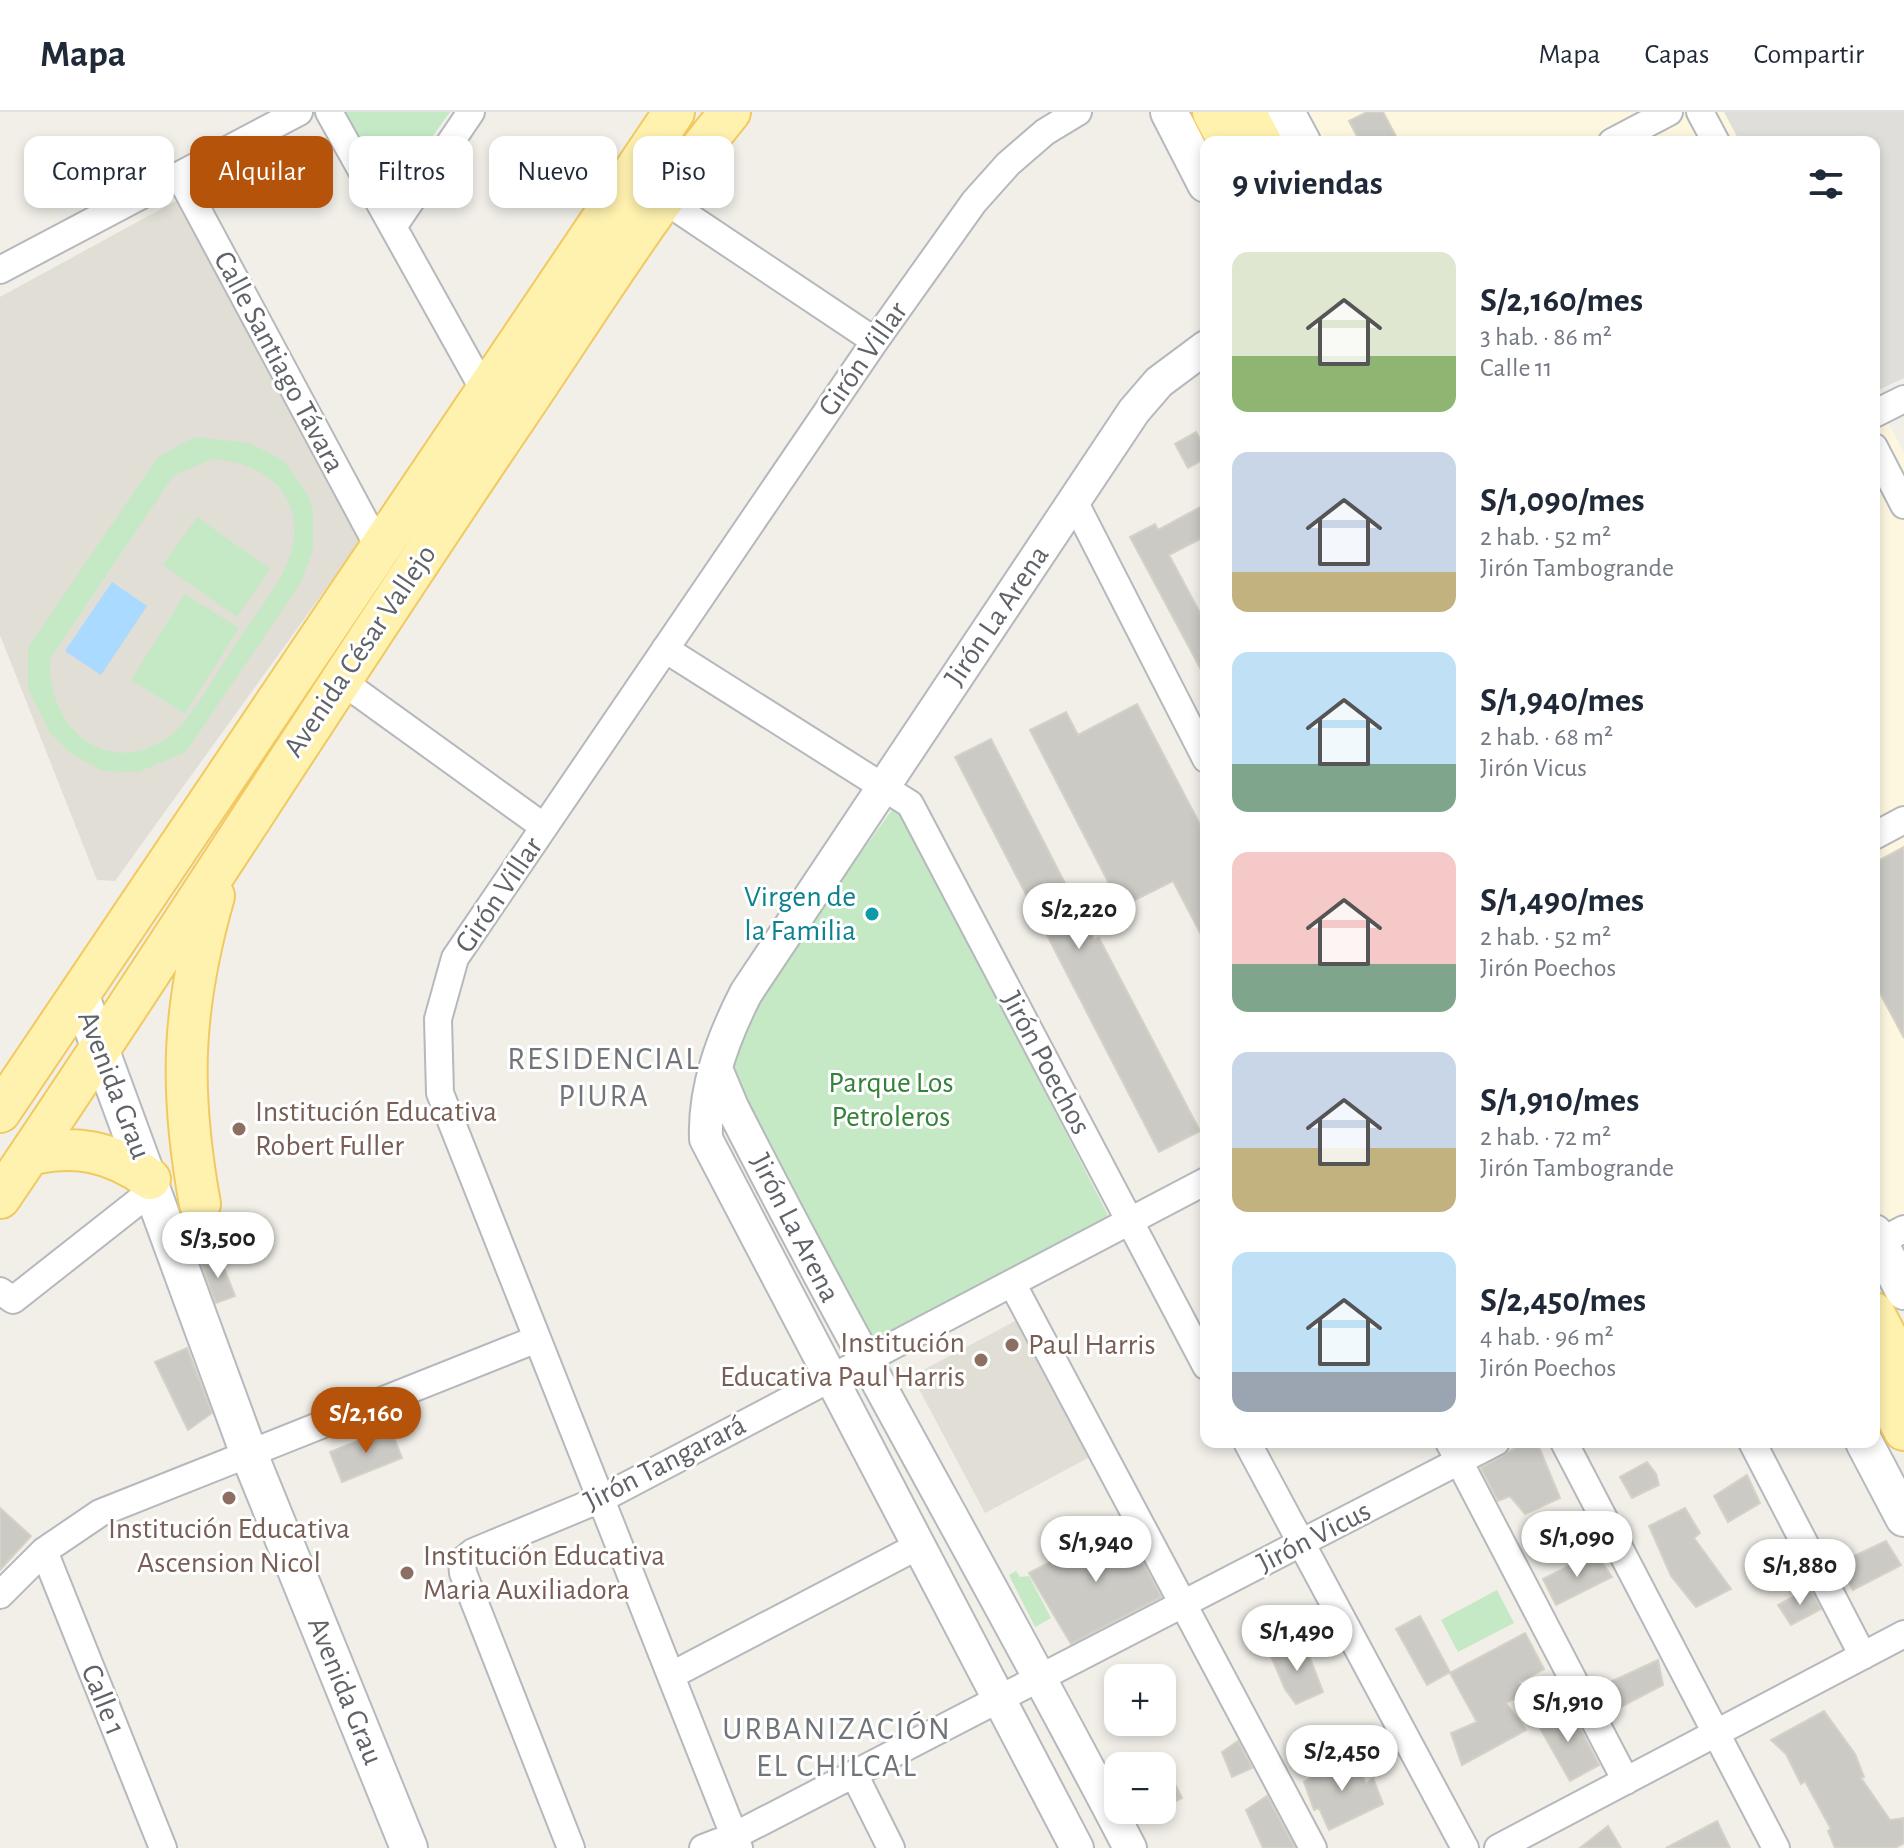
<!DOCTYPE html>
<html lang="es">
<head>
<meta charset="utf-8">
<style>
  body { margin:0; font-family:"Alegreya Sans",sans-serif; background:#f2f2f3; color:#1f2937; height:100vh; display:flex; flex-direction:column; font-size:30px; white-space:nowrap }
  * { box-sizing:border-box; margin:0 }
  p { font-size:26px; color:#747a83 }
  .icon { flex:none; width:44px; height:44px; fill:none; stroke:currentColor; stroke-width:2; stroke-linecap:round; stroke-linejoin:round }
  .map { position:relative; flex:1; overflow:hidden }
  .panel { position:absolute; left:1200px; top:24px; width:680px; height:1312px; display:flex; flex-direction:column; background:#fff; border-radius:16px; box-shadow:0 4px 12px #0003 }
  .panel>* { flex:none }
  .guide { position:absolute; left:24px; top:24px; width:760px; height:72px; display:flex; gap:16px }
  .tools { position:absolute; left:1104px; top:1552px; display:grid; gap:16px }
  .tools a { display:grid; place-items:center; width:72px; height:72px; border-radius:16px; background:#fff; box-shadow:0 4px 12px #0003; font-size:40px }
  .price { position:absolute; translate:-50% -68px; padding:0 18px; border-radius:28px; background:#fff; color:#222; font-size:26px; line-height:52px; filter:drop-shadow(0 2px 4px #0008) }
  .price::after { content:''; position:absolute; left:50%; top:48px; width:24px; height:18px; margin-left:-12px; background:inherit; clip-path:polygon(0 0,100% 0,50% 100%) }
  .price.active { background:#b45309; color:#fff }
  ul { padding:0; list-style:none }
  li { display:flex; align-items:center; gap:24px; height:200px; padding:0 32px }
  li span { display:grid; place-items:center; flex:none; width:224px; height:160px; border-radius:16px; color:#555 }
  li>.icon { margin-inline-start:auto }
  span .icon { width:96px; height:96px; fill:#fffc; stroke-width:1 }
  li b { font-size:34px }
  h2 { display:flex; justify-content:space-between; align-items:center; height:96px; padding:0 32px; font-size:34px }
  .pill { padding:0 28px; border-radius:16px; background:#fff; box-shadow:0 4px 12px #0003; font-size:28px; line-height:72px }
  .pill.active { background:#b45309; color:#fff }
  header { display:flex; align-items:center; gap:48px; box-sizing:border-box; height:112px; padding:0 40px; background:#fff; border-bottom:2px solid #e0e1e3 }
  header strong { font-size:38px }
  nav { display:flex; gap:44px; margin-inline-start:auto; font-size:28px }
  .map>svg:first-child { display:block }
</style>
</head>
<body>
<header>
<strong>Mapa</strong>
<nav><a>Mapa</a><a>Capas</a><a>Compartir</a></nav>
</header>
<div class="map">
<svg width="1904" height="1736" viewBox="0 0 1904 1736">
  <rect width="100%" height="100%" fill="#f1efe8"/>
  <path fill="#fef7e0" d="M1306 0H1730L1745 30H1321Z
    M1874 283 1904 341V1160L1874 1102Z"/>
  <path fill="#e0deda" d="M1724 0H1904V266L1874 280V30H1740Z"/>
  <path fill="#e1ded6" d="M181 86 364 424 115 769 97 768 0 523V185Z
    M1017 1208 1090 1345 985 1401 912 1264Z"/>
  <path fill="#c5e8c5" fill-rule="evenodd" d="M338 0H450L394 78 382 79Z
    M194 325 249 331 284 349 308 383 313 399V437L301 470 186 640 138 660 103 659 70 641 50 621 28 577V536L157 346ZM212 347C272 351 313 392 286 454 274 481 253 506 236 531 218 560 200 591 178 617 117 673 46 622 50 547L174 363Z
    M197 405 270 457 237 505 163 453Z
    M185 482 239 516 185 602 131 568Z
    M897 691 1112 1111 864 1238 746 1014 734 953 739 922 750 894Z
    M1016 1459 1020 1465 1029 1464 1051 1506 1035 1515 1009 1463Z
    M1497 1478 1514 1511 1458 1540 1441 1508Z"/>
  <path fill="#aadaff" d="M112 470 147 494 101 563 65 539Z"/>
  <path fill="#cccac5" stroke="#d6d1c6" stroke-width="2" d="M1367 0H1383L1399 30H1360L1349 9Z
    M1196 320 1206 337V346L1188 356 1175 332Z
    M1206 392V424L1169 443 1206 512V567L1130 425 1155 412 1158 418Z
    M1137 592 1206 724V832L1173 769 1121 795 1030 618 1066 600 1078 623Z
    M991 627 1094 828 1099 826 1200 1019 1159 1040 955 645Z
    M1904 735V926L1874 870V751Z
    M219 1144 235 1184 216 1191 201 1151Z
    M187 1236 212 1301 188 1318 155 1250Z
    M390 1316 402 1346 342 1370 330 1340Z
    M1526 1330H1537L1560 1386 1525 1402 1510 1384 1498 1389 1481 1356Z
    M1647 1350 1656 1362 1659 1373 1632 1386 1620 1365Z
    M1747 1363 1760 1391 1728 1410 1714 1384Z
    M0 1396 31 1424 0 1458Z
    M1685 1396 1700 1421 1694 1426 1731 1477 1696 1495 1671 1464 1649 1414Z
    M1123 1412 1161 1485 1071 1532 1029 1461Z
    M1886 1429 1901 1453 1853 1478 1837 1452Z
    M1595 1441 1612 1465 1556 1493 1543 1467Z
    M1810 1476 1821 1497 1791 1513 1778 1493Z
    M1420 1504 1450 1560 1427 1573 1396 1517Z
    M1525 1521 1544 1557 1519 1570 1526 1581 1506 1591 1526 1618 1462 1653 1451 1621 1477 1610 1450 1561Z
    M1303 1528 1323 1580 1296 1592 1285 1577 1271 1544Z
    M1658 1548 1663 1573 1619 1596 1606 1572Z
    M1569 1595 1599 1653 1570 1669 1537 1611Z
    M1824 1599 1855 1642 1864 1665 1861 1666 1890 1708 1904 1706V1731L1895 1736H1835L1828 1719 1831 1717 1805 1669 1801 1672 1786 1642 1771 1628Z
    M1238 1629 1252 1656 1232 1665 1222 1640Z
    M1162 1646 1182 1686 1162 1696Z
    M1353 1647 1366 1672 1373 1666 1383 1692 1329 1718 1319 1696 1314 1698 1304 1670 1327 1655Z
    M1267 1684 1295 1736H1263L1246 1698Z
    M1717 1709 1730 1736H1666Z
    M1608 1714 1621 1736H1580Z"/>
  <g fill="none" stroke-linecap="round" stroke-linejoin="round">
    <defs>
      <path id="minor" d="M329 0 485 280
        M1700 0 1716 30
        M1612 30 1669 0
        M179 63 379 436
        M652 80 875 229
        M393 115 471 0
        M0 158 299 0
        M1874 302 1904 287
        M1874 335 1904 393
        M1074 389 1206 647
        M665 537 910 692 1206 1254
        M339 567 544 715
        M1874 724 1904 708
        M1879 1130 1904 1117
        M1012 1171 1313 1736
        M0 1179 13 1188 154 1077
        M1247 1330 1465 1736
        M1449 1330 1626 1669
        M1564 1330 1776 1736
        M1752 1330 1863 1544
        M44 1439 163 1736
        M0 1483 44 1439 100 1401 537 1227
        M672 1563 920 1433
        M854 1662 891 1736
        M571 1736 463 1461 462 1449 473 1440 603 1386 1206 1069
        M703 1736 734 1724 1496 1330
        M739 1736 440 981 438 907 455 846 875 229 974 90 1008 52 1045 20 1078 0
        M1498 1736 1904 1522"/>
      <path id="tertiary" d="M716 957 732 995C859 1245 1001 1487 1130 1736
        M1077 1736 706 1027C704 976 723 926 746 881L1134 299 1159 270 1206 235"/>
      <path id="secondary" d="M1169 0 1206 72
        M1286 0 1302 30
        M80 882 249 1342 409 1736
        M1874 1121 1904 1179
        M1864 1330 1904 1406"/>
      <path id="primary" d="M1213 0 1229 30
        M1245 0 1261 30
        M0 1000 674 0
        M29 1043C76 1032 111 1039 150 1067
        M0 1086C171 834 333 576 504 323 578 215 647 101 730 0
        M200 1092C179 977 182 896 214 784
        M1874 1201 1904 1259
        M1874 1261 1904 1318"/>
    </defs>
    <use href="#minor" stroke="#b5b8bc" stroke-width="30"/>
    <use href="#tertiary" stroke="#b5b8bc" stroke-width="36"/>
    <use href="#secondary" stroke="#b6babf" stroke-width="40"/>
    <use href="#primary" stroke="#f2c960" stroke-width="44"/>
    <use href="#minor" stroke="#fff" stroke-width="26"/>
    <use href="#tertiary" stroke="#fff" stroke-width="32"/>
    <use href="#secondary" stroke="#fff" stroke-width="36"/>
    <use href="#primary" stroke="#fff2af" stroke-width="40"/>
  </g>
  <circle fill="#0f9aa8" stroke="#fff" stroke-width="3" cx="872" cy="802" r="8"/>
  <g fill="#8d6e63" stroke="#fff" stroke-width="3">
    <circle cx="239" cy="1017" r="8"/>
    <circle cx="1012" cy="1233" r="8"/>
    <circle cx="981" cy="1248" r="8"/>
    <circle cx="229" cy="1386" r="8"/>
    <circle cx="407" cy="1461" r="8"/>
  </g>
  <g text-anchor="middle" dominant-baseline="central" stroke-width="6" stroke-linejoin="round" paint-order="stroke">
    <g font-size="30" fill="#5f6368" stroke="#fff">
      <text transform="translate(863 247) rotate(-55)">Girón Villar</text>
      <text transform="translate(279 250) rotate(62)">Calle Santiago Távara</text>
      <text transform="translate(997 504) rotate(-56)">Jirón La Arena</text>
      <text transform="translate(360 539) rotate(-56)">Avenida César Vallejo</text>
      <text transform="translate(499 783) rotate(-56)">Girón Villar</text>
      <text transform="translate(1046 951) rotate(62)">Jirón Poechos</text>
      <text transform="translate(114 973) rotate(69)">Avenida Grau</text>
      <text transform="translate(795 1116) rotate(63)">Jirón La Arena</text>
      <text transform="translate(665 1351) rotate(-27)">Jirón Tangarará</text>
      <text transform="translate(1314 1425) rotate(-27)">Jirón Vicus</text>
      <text transform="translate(345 1579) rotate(68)">Avenida Grau</text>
      <text transform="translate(103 1588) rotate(68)">Calle 1</text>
    </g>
    <g font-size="30" fill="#0d838f" stroke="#fff" text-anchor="end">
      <text x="856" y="785">Virgen de<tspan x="856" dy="34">la Familia</tspan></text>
    </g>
    <g font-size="30" fill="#348238" stroke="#fff">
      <text x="891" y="971">Parque Los<tspan x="891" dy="34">Petroleros</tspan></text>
    </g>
    <g font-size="30" fill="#785e54" stroke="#fff" text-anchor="start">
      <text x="255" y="1000">Institución Educativa<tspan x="255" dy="34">Robert Fuller</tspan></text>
      <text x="965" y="1231" text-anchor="end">Institución<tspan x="965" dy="34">Educativa Paul Harris</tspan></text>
      <text x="1028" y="1233">Paul Harris</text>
      <text x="229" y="1417" text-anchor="middle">Institución Educativa<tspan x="229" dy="34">Ascension Nicol</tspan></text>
      <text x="423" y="1444">Institución Educativa<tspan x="423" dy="34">Maria Auxiliadora</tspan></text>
    </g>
    <g font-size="32" letter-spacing="2" fill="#70757a" stroke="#fff">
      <text x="604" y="947">RESIDENCIAL<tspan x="604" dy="37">PIURA</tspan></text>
      <text x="837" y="1617">URBANIZACIÓN<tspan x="837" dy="37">EL CHILCAL</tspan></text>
    </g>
  </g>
</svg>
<div class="tools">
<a>+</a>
<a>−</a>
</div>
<b class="price" style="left:1079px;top:839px">S/2,220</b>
<b class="price" style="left:218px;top:1168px">S/3,500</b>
<b class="price active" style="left:366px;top:1343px">S/2,160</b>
<b class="price" style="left:1577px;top:1467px">S/1,090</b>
<b class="price" style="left:1096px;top:1472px">S/1,940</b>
<b class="price" style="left:1800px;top:1495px">S/1,880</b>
<b class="price" style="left:1297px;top:1561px">S/1,490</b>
<b class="price" style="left:1568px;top:1632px">S/1,910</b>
<b class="price" style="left:1342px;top:1681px">S/2,450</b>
<div class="guide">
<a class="pill">Comprar</a>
<a class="pill active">Alquilar</a>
<a class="pill">Filtros</a>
<a class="pill">Nuevo</a>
<a class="pill">Piso</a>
</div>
<section class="panel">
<h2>9 viviendas<svg class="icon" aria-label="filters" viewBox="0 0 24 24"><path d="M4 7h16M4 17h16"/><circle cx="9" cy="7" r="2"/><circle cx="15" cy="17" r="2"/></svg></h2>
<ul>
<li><span style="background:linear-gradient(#dfe7d0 65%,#8fb573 0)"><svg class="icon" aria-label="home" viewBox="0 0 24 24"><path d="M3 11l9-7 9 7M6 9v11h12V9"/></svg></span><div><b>S/2,160/mes</b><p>3 hab. · 86 m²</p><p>Calle 11</p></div></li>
<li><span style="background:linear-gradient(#c9d6e8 75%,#c2b280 0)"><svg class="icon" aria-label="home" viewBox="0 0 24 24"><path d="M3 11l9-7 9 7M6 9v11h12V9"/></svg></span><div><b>S/1,090/mes</b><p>2 hab. · 52 m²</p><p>Jirón Tambogrande</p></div></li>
<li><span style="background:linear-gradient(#bfe0f5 70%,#7fa58c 0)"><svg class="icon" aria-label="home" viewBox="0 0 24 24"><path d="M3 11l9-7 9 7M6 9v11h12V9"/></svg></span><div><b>S/1,940/mes</b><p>2 hab. · 68 m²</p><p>Jirón Vicus</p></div></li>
<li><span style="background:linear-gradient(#f6c9c9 70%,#7fa58c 0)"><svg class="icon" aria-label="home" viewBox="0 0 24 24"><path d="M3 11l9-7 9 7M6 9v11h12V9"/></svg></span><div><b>S/1,490/mes</b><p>2 hab. · 52 m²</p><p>Jirón Poechos</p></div></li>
<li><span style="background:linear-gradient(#c9d6e8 60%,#c2b280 0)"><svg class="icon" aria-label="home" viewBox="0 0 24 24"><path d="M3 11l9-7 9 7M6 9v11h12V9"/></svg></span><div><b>S/1,910/mes</b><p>2 hab. · 72 m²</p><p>Jirón Tambogrande</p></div></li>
<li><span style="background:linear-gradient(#bfe0f5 75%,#9aa5b1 0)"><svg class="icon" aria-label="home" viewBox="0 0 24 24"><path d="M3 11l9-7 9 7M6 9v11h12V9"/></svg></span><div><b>S/2,450/mes</b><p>4 hab. · 96 m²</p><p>Jirón Poechos</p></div></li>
</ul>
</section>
</div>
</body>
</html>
